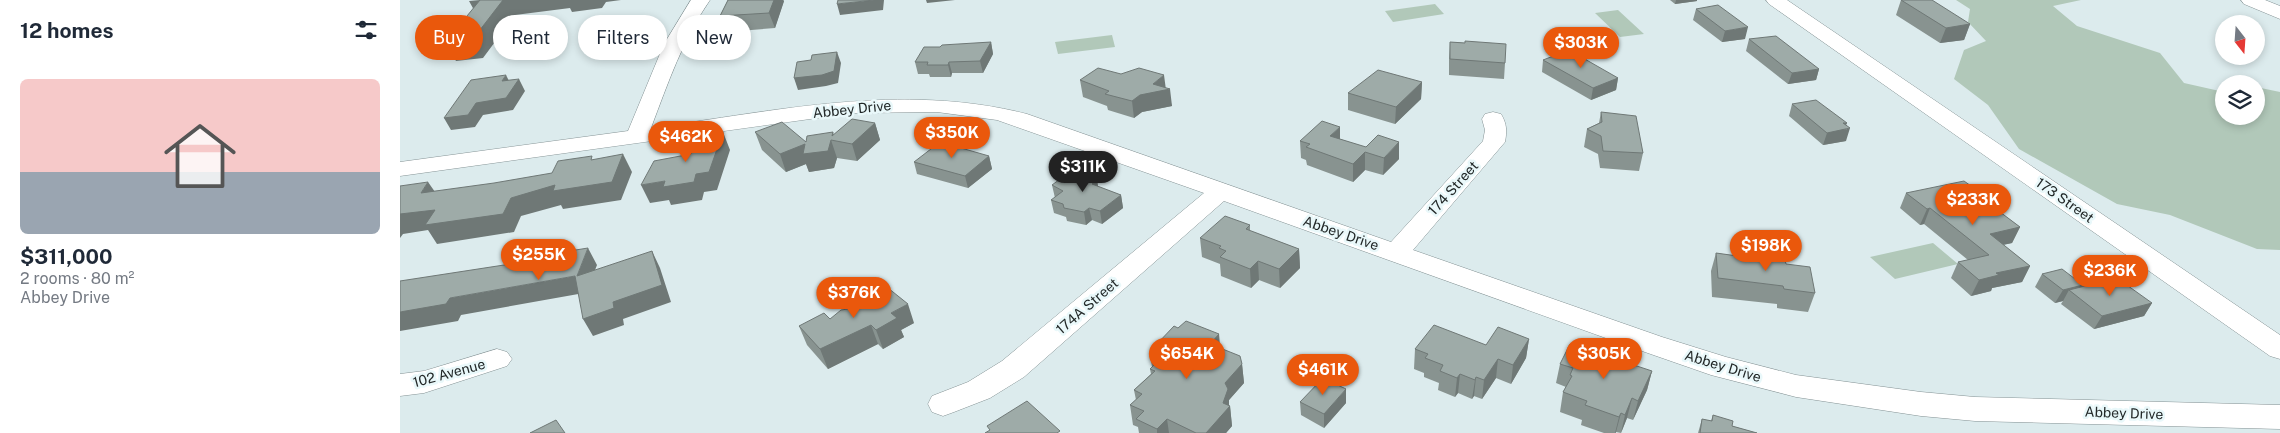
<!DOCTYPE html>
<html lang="en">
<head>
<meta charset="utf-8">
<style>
  body { margin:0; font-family:"Public Sans",sans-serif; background:#f6f6f7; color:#1f2937; height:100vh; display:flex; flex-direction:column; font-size:19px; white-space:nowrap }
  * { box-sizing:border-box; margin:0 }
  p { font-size:16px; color:#747a83 }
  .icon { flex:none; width:28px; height:28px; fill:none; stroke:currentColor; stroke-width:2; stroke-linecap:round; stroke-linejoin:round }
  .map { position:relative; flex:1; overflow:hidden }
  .sheet { display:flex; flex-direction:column; background:#fff; width:400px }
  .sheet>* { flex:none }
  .banner { position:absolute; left:15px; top:15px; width:475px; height:45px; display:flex; gap:10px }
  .needle { width:32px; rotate:163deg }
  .tools { position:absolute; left:1815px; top:15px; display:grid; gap:10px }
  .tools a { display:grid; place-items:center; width:50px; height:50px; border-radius:50%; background:#fff; box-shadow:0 2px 8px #0003; font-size:25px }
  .price { position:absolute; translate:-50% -42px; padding:0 11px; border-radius:18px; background:#ea580c; color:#fff; font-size:16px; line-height:32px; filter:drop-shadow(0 1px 2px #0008) }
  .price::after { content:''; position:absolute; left:50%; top:30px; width:15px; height:11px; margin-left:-8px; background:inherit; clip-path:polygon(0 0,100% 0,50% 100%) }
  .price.current { background:#222; color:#fff }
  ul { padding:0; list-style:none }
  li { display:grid; align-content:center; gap:10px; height:265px; padding:0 20px }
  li+li { border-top:1px solid #e0e1e3 }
  li span { display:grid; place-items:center; height:155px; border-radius:8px; color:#555 }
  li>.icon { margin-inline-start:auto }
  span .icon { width:90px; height:90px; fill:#fffc; stroke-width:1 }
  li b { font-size:21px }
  h2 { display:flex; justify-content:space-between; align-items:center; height:60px; padding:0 20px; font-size:21px }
  .tag { padding:0 18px; border-radius:22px; background:#fff; box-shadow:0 2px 8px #0003; font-size:18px; line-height:45px }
  .tag.current { background:#ea580c; color:#fff }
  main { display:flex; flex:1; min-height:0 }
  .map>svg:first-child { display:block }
</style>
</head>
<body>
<main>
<section class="sheet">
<h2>12 homes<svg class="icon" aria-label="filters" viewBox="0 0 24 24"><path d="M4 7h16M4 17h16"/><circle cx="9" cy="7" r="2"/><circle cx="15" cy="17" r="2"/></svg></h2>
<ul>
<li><span style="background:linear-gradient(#f6c9c9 60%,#9aa5b1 0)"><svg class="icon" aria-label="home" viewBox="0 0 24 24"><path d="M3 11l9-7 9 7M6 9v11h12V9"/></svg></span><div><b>$311,000</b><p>2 rooms · 80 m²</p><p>Abbey Drive</p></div></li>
</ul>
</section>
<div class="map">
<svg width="1880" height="433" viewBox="0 0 1880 433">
  <rect width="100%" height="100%" fill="#dcebed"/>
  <path fill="#b1c8b9" d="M1556 0H1681L1653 6 1677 26 1760 53 1784 83 1824 92V116H1856V87L1880 92V250L1857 249 1770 215 1717 204 1619 149 1588 105 1554 79 1564 50 1586 41 1568 22 1570 9Z
    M1035 4 1044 14 993 22 985 11Z
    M1218 10 1244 34 1220 37 1195 13Z
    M712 35 715 47 658 54 655 42Z
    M1533 243 1558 264 1495 279 1470 257Z"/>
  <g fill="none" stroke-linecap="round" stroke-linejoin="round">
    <defs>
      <path id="minor" d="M291 0H310C283 39 268 83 251 128 377 111 501 82 627 114L991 242 1083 141 1085 130 1082 119 1085 114 1093 112 1101 114C1107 124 1107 131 1105 142L1013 250 1262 337 1326 357 1396 375 1521 392 1575 397 1880 405V429L1575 421 1521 416 1396 397 1311 375 1242 351 824 201 624 377 590 398 554 412 543 416 532 412 528 404 532 396 568 382 602 361 804 193 597 120 537 112 453 113 0 176V162L228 131 264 44Z
        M1366 0H1387L1880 335V359L1870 356 1369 4Z
        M1841 0H1865L1880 6V19L1844 4Z
        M97 349 107 352 112 359 107 366 24 393 0 396V374L24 371Z"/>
    </defs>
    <use href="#minor" stroke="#849294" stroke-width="1"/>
    <use href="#minor" fill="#fff" fill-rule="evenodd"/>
  </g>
  <path fill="#889390" d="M328 0H383L384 1 375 28 326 32 320 16Z
    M1270 0H1297V1L1275 4Z
    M1501 0 1570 24 1564 40 1540 43 1496 15Z
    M1296 9 1345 39 1322 42 1293 20Z
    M1349 39 1419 69 1416 80 1388 84 1346 51Z
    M591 42 593 54 583 73H552L551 77H530L529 74H518L515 62 540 47Z
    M1050 42 1065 43 1105 63 1104 79 1049 75V58Z
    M1143 60 1218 78 1216 90 1191 100 1142 72Z
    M680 80 766 88 772 106 742 112 734 118 708 110 707 106 683 97Z
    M1022 82 1021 99 995 124 948 110V93Z
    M1392 104 1446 125V141L1423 145 1389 116Z
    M1201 112 1243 153 1239 171 1200 168 1198 154 1184 147 1187 129 1199 123Z
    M475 123 480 140 457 161 437 158 434 168 409 172 406 164 386 172 362 150 355 132 406 142 433 132 434 135Z
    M940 139 999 159 983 175 965 170 953 182 907 165 906 160 901 158 900 141Z
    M589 156 592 169 568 188 517 174 514 162Z
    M697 180 698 187 721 195 723 208 702 224 692 220 686 225 667 221 666 217 654 213 651 200 655 198 652 185Z
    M1506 193H1581L1579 197 1620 227 1612 243 1603 245 1630 266 1622 282 1592 288 1591 291 1571 296 1551 278 1558 262 1568 260 1524 224 1520 225 1500 208Z
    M850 225V231L899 249 900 268 880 288 859 280 851 288 821 276 820 264 802 257 800 238Z
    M1316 253 1364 260 1366 254 1386 264 1415 293 1408 312 1377 308V304L1312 297 1311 271Z
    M1642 274 1682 287 1752 303 1744 316 1694 329 1661 304 1663 301 1655 303 1635 287Z
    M430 319 514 323 501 330 504 337 483 349 478 344 428 369 407 345 399 326Z
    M778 328 819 334 820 348 842 364 844 383 829 400V406H830L832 426 826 433H739L738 427 733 425 730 405 736 400 734 390 751 374 750 369 752 367 750 354 757 348 756 345Z
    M1129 339 1126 358 1111 384 1096 378 1082 399 1074 396 1072 399 1058 393 1055 397 1038 390 1039 383 1024 377V373L1014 369 1015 349 1086 345Z
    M1160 364 1252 371 1247 390 1233 420 1227 418 1221 433 1216 432V433H1204L1181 425 1182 420 1160 412 1163 392 1166 387 1156 383Z
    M900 402 946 403 924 428 901 415Z
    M1313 415 1332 426 1357 433H1298L1302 419 1311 421Z"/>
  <path fill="#6f7876" d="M80 0 79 19 69 1Z
    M103 0H221L206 2 202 8 172 12 170 8 115 15 83 58 56 61 45 43Z
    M374 0H383L384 1 375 28 369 13Z
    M474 0H484L483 10 440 15 437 4Z
    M526 0H555L527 3Z
    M1276 0H1297V1L1275 4Z
    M1570 24 1564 40 1540 43 1546 28Z
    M1348 27 1345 39 1322 42 1325 31Z
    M591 42 593 54 583 73 580 61Z
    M437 52 441 63 438 83 426 86 398 90 394 78Z
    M549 62 552 73 551 77 548 65Z
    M1419 69 1416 80 1388 84 1392 73Z
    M106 75 112 87 102 81Z
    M764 75 766 90 770 89 772 106 742 112 734 118 732 101Z
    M1218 78 1216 90 1191 100 1193 88Z
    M119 79 125 91 113 110 83 115 75 127 51 130 44 118 76 103Z
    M1022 82 1021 99 995 124 996 107Z
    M475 123 480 140 457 161 452 144Z
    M1443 123H1447L1444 130 1450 128 1446 141 1423 145 1427 133Z
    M940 127V144L930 136Z
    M323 132 330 150 317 190 304 192 302 200 271 205 269 200 250 203 241 185 265 181 296 174Z
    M431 140 437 158 434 168 409 172 406 164 386 172 380 154 405 144Z
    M999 142V159L983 175 984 158Z
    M965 152V170L953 182V164Z
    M223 154 232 172 221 200 163 209 161 205 121 216 114 232 37 244 28 230 3 234 0 238V214L21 193 28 182 40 199 111 198Z
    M589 156 592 169 568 188 565 176Z
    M697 180 699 193 692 184Z
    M721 195 723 208 702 224 700 211Z
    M689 208 692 220 686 225 684 212Z
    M1530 208 1524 224 1520 225 1527 209Z
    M1620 227 1612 243 1582 249 1590 234Z
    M188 248 197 265 186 293 177 276Z
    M899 249 900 268 880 288 879 269Z
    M252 251 260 268 271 302 223 319 224 325 193 336 183 319 213 302Z
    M858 261 859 280 851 288 850 269Z
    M1630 266 1622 282 1592 288 1591 291 1571 296 1579 280 1596 273Z
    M175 276 184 293 61 315 58 321 0 331V312L50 298Z
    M1683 285 1677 296 1669 290 1663 301 1655 303 1663 290Z
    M1752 303 1744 316 1694 329 1702 316Z
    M508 304 514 323 501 330 504 337 483 349 476 330 491 313Z
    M471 325 478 344 428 369 420 349Z
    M819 334 820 353 810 344Z
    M1129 339 1126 358 1111 384 1113 365Z
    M1098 359 1096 378 1082 399 1084 380Z
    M842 364 844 383 829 400V407L830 406 832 426 826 433H806L823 403 825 383Z
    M1252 371 1247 390 1233 420 1238 401Z
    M1060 374 1058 393 1055 397 1057 378Z
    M1076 377 1074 396 1072 399 1075 380Z
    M946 389V403L924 428V414Z
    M1232 398 1227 418 1221 433 1225 415Z
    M1221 413 1216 432 1215 433 1219 417Z
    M767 419 769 433H757V429Z"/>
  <path fill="#9eaba8" stroke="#6f7876" d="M80 0H103L73 39 45 43Z
    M328 0H374L369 13 320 16Z
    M438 0H474L437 4Z
    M1501 0H1532L1570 24 1546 28Z
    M1318 5 1348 27 1325 31 1296 9Z
    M1376 36 1419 69 1392 73 1349 39Z
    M1065 41 1106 44 1105 63 1050 59V42L1065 43Z
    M591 42 580 61 549 62 548 65H527L528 62H515L524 47H540L542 45Z
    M1169 50 1218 78 1193 88 1143 60Z
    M437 52 434 71 422 75 394 78 397 62 411 60 412 55Z
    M698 68 721 74 739 68 764 75 753 84 770 89 740 95 732 101 705 94 709 91 680 80Z
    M978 70 1022 82 996 107 948 93Z
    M106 75 102 81 119 79 106 98 76 103 68 115 44 118 71 80Z
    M1416 100 1447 123H1443L1450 128 1427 133 1392 104Z
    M1201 112 1236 116 1243 153 1203 151 1201 136 1187 129 1202 122Z
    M452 119 475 123 452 144 431 140 428 151 403 154 405 144 380 154 355 132 382 122 406 142 407 136 433 132 432 136Z
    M922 121 940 127 930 136 966 147 978 135 999 142 984 158 965 152 953 164 906 147 910 144 900 141Z
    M323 132 309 172 296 174 294 182 263 187 265 181 241 185 254 161 291 154 298 136Z
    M540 142 589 156 565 176 514 162Z
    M223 154 212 182 153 191 155 185 111 198 103 214 25 225 35 210 0 214V186L28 182 21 193 94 183 152 173 158 161 192 156 191 160Z
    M671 171 697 180 692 184 721 195 700 211 689 208 684 212 664 208 663 204 651 200 663 191 652 185Z
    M1564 181 1581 193 1576 194 1620 227 1590 234 1630 266 1596 273 1599 275 1579 280 1558 262 1589 255 1530 208 1527 209 1506 193Z
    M825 216 850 225 846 229 899 249 879 269 858 261 850 269 820 257 826 251 819 248 821 246 800 238Z
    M188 248 177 276 252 251 262 285 213 302 214 308 183 319 175 276 50 298 46 304 0 312V281L156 257 157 253Z
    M1316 253 1366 260V254L1384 256 1386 264 1410 267 1415 293 1384 289 1383 286 1318 278Z
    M1662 269 1683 285 1663 290 1642 274Z
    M1717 278 1752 303 1702 316 1669 290Z
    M488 288 508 304 491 313 497 318 476 330 471 325 420 349 399 326 424 313 430 319 441 310 448 309Z
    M786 321 819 334 810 344 840 356 842 364 825 383 828 389 823 403 830 406 806 433H796L767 419 757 429 736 419 744 411 730 405 742 394 734 390 755 371 750 369 760 359 750 354 759 346 756 345 774 326 778 328Z
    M1034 325 1086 345 1098 327 1129 339 1113 365 1098 359 1084 380 1076 377 1075 380 1060 374 1057 378 1040 371 1043 365 1025 358 1028 354 1015 349Z
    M1170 344 1252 371 1238 401 1232 398 1225 415 1221 413 1219 417 1185 405 1187 401 1163 392 1172 376 1170 375 1173 368 1160 364Z
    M923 378 946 389 924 414 900 402Z
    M627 401 660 431 657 433H585L590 430 587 426Z
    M1313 415 1333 421 1332 426 1357 433H1300L1302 419 1312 421Z
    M156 420 165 433H130Z"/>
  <g text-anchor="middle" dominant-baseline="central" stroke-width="5" stroke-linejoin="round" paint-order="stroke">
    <g font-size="14" fill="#222828" stroke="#e9f8fa">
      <text transform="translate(452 109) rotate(-6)">Abbey Drive</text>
      <text transform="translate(1053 188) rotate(-48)">174 Street</text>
      <text transform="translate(1665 200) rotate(35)">173 Street</text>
      <text transform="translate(941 233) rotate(19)">Abbey Drive</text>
      <text transform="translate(687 306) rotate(-41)">174A Street</text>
      <text transform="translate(1323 366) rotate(17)">Abbey Drive</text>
      <text transform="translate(49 373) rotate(-15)">102 Avenue</text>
      <text transform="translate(1724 413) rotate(2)">Abbey Drive</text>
    </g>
  </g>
</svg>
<div class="tools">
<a><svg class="needle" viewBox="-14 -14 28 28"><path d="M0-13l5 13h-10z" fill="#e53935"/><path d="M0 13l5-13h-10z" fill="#747a83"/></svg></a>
<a><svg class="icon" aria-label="layers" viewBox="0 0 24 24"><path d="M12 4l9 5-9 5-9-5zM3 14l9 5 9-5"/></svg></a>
</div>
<b class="price" style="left:1181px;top:69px">$303K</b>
<b class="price" style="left:552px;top:159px">$350K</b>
<b class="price" style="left:286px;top:163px">$462K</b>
<b class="price current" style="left:683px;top:193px">$311K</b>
<b class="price" style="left:1573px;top:226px">$233K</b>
<b class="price" style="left:1366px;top:272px">$198K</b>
<b class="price" style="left:139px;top:281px">$255K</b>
<b class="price" style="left:1710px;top:297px">$236K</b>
<b class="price" style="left:454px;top:319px">$376K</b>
<b class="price" style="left:787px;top:380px">$654K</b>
<b class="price" style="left:1204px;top:380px">$305K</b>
<b class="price" style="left:923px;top:396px">$461K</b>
<div class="banner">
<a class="tag current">Buy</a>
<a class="tag">Rent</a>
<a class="tag">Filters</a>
<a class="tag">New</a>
</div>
</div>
</main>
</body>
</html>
